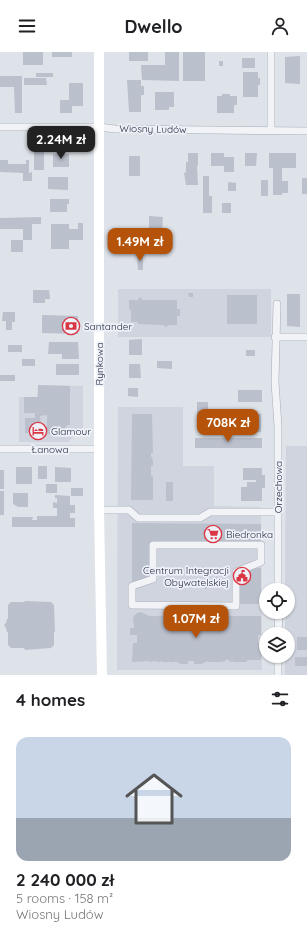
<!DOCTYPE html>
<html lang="en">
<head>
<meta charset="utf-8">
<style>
  body { margin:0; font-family:Quicksand,sans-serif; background:#f2f2f2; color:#202124; height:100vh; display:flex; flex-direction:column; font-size:15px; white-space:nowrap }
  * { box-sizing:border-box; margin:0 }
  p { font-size:13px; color:#757577 }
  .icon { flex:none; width:22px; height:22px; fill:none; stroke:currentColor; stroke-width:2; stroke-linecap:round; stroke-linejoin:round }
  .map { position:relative; height:623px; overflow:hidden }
  .side { display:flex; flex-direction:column; background:#fff; flex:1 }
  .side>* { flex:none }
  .controls { position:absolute; left:259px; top:531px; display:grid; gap:8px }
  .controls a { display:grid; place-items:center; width:36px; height:36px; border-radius:50%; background:#fff; box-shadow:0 1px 3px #0004; font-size:20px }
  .price { position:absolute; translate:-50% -34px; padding:0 9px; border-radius:8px; background:#b45309; color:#fff; font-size:13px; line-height:26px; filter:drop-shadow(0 1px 2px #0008) }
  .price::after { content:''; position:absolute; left:50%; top:24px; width:12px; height:9px; margin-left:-6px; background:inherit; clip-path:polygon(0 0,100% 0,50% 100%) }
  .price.current { background:#222; color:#fff }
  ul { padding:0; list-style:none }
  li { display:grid; align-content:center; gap:8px; height:212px; padding:0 16px }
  li span { display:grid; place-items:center; height:124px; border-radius:12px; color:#555 }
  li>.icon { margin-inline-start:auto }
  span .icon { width:72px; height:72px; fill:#fffc; stroke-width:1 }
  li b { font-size:17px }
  h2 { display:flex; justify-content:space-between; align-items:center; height:48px; padding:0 16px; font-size:17px }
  header { display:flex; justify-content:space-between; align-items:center; height:52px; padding:0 16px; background:#fff; font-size:18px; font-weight:700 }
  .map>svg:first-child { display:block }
</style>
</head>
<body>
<header><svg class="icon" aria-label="menu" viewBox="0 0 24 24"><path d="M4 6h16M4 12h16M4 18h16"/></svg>Dwello<svg class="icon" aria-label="person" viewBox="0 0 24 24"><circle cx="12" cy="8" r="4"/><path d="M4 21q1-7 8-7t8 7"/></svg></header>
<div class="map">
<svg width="307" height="623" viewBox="0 0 307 623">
  <rect width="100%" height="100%" fill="#dee2e9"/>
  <path fill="#d0d4de" d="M118 237H271V285H118Z
    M38 333 83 334V376L68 390H19V345H37Z
    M118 355H183V414H214V454L261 455 262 618H117Z
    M286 394H307V623H285V604H288V582H285V560H288V538H285Z"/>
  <path fill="#95adcd" d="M217 525 211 534 205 537 207 529Z"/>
  <path fill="#bbc0cd" d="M23 0H43V13H23Z
    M52 0H72V5H52Z
    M129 0H148V9H129Z
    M165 0H179V29L142 28 141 13H165Z
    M183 0H205V29H183Z
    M300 4V32L285 31V5Z
    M242 6H255V16H242Z
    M219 9H223V14H219Z
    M243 20H258V26H260V33H258V45H243Z
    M36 21H53V25H36Z
    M0 24H22V61H15L14 35H0Z
    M24 26H46L47 33H24Z
    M127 28H141V34H144V43H141V60H129Z
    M69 31H83V54H72V61H60V48H69Z
    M155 40H174V55H169V58H155Z
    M222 42H230V44H237V53H234V61H217V44H222Z
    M44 89V118H34V90Z
    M188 101H198V114H197L198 133H186L184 121 186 120V110H188Z
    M211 101H224V105H234V120H224V114H211Z
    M245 101H257L256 114H245Z
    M269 101H296V116H282V129H288V141H282V143H273V116H269Z
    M53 102H69V115H53Z
    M129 104H140V124H129Z
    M0 108H8V112H26V108H29V121L32 120V129H23V121L0 120Z
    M203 124H209V144H212V161H203Z
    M48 125H68V138L48 137Z
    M302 126H307V142H302Z
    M261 128H268V144H261Z
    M228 130 236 131V139H228Z
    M50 147H69V152H67V160H50Z
    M222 151H231V161H222Z
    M149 164 163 165 162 179H149Z
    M41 165V172H32V188H23V177H0V166Z
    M78 171H83V188H69V197H51V172H69V177H78Z
    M11 188H23V200H11Z
    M137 203H143V218H138Z
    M33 238H49L50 247H45V251H33Z
    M188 241H193V245H189Z
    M287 242H300V275L287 274Z
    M227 243H257V272H227Z
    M140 245 143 248H177V257H180V264H177V273H169L166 275 163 273 138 272V270H131V258L129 257V248H138Z
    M3 260H15V270H12V278H6V269H2Z
    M42 263 78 264V282L42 281Z
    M142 287V303H129V288Z
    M49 290H78L79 307H62V302H48Z
    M8 293H22V300H8Z
    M246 298H255V304H246Z
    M22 307H35V314H22Z
    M157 309H172V317L157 316Z
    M56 312H79V323H56Z
    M129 312H140L141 326H129Z
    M0 323H15V329H0Z
    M38 333 70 334V373H67L65 377 62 379V382H47V363L40 364 42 381H25V366H35V361H24V345H38Z
    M128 336H138V345L128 344Z
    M238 338H262V350H238Z
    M197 350H208V363H197Z
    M233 361 261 362V380H249V375L233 374Z
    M132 362H152L153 401H151V405H152L153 409V414H151V424H153V448H131Z
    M195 386H262V396H195Z
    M38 414H47V427H38Z
    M16 415H32V432H16Z
    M55 415 71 416V430H55Z
    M243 416H262V423H265V436H262V449H241V435H247V430H256V428H243Z
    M0 418H4V437H0Z
    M166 430H173V449H166Z
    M46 432H57V441H46Z
    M71 436H83V444H71Z
    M0 439H4V463H0Z
    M13 441H28V455H18L13 452Z
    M55 443 70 444V453H75V461H70V466H75V475H12V465H33L32 468H37V464H57V456H53V450L57 451V446H55Z
    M132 471 261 472V493H153V527L132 534Z
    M248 516H261V552H236V520H248Z
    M25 549 51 550 54 553 55 580H54V593L51 596 25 598 24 596H11L8 593V580H7L6 576 4 573 6 571 7 567H8V553L11 550H24Z
    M141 560 149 564H186L188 565V569H194V565L196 564H261V583H258V591H261V608H247V610H233V609L230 610 227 607 224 610 221 609V610H208V609L201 612H194V609H188V612H181L175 609V610H162V609L159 610 155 609 150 610 149 609 132 610 133 591H137V583H130V576H134L133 568 134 564 137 561Z
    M297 585H307V598H297Z
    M295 605H307V614H295Z"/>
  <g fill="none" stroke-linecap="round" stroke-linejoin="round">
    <defs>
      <path id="street" d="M0 75H99L115 77 307 79
        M271 78V0
        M277 252 275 330 278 374V538
        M275 285H307
        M0 397H99
        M99 458H129L138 466H200L210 460H278
        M153 493H261V510L236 520V554L132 553V534L153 527Z
        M278 582 279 560
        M278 623V604"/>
    </defs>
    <use href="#street" stroke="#a7acb7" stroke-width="8"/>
    <use href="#street" stroke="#f1f3f7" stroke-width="7"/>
    <path stroke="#fff" stroke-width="10" d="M99 0V458L102 623"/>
  </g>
  <defs>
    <symbol id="bank-ring" viewBox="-11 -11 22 22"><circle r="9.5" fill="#eef1f7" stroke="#db3644" stroke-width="1.5"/><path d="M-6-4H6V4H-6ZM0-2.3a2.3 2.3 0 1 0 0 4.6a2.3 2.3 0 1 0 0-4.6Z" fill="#db3644"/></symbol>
    <symbol id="hotel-ring" viewBox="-11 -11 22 22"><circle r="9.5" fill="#eef1f7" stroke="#db3644" stroke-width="1.5"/><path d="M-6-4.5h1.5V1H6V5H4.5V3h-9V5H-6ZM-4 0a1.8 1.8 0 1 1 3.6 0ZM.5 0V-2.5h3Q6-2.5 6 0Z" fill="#db3644"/></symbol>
    <symbol id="supermarket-ring" viewBox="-11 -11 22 22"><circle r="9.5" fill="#eef1f7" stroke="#db3644" stroke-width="1.5"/><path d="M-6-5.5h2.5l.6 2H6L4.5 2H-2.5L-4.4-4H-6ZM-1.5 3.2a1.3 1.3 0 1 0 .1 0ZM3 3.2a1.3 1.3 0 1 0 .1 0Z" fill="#db3644"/></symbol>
    <symbol id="civic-ring" viewBox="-11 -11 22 22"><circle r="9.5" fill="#eef1f7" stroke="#db3644" stroke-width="1.5"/><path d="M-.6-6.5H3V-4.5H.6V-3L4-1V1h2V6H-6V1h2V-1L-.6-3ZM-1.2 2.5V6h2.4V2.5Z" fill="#db3644"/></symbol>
  </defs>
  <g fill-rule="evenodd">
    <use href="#bank-ring" x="61" y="264" width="20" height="20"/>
    <use href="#hotel-ring" x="28" y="369" width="20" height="20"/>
    <use href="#supermarket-ring" x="203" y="472" width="20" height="20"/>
    <use href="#civic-ring" x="232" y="514" width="20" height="20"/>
  </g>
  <g text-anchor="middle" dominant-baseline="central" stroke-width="3.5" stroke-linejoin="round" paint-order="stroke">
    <g font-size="10" fill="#262e42" stroke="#eef1f7">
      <text transform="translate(153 77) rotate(1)">Wiosny Ludów</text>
      <text transform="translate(99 312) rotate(-90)">Rynkowa</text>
      <text x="50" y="397">Łanowa</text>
      <text transform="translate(278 435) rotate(-90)">Orzechowa</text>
    </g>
    <g font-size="10" fill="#262e42" stroke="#eef1f7" text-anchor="start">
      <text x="84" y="274">Santander</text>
      <text x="51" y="379">Glamour</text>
      <text x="226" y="482">Biedronka</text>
      <text x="229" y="518" text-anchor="end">Centrum Integracji<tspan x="229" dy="12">Obywatelskiej</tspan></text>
    </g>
  </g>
</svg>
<div class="controls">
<a><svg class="icon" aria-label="locate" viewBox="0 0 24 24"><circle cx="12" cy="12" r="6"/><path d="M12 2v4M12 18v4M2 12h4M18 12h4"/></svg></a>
<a><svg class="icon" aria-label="layers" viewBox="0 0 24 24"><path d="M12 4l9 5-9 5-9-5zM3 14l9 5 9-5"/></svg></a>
</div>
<b class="price current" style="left:61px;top:108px">2.24M zł</b>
<b class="price" style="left:140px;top:210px">1.49M zł</b>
<b class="price" style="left:228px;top:391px">708K zł</b>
<b class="price" style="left:196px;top:587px">1.07M zł</b>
</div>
<section class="side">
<h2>4 homes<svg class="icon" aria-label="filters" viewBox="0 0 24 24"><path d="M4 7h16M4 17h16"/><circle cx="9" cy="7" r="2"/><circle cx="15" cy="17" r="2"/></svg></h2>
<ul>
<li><span style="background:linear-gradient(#c9d6e8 65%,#9aa5b1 0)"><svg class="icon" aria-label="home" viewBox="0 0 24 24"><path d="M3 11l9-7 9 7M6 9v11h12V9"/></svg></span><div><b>2 240 000 zł</b><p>5 rooms · 158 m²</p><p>Wiosny Ludów</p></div></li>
</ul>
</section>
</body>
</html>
